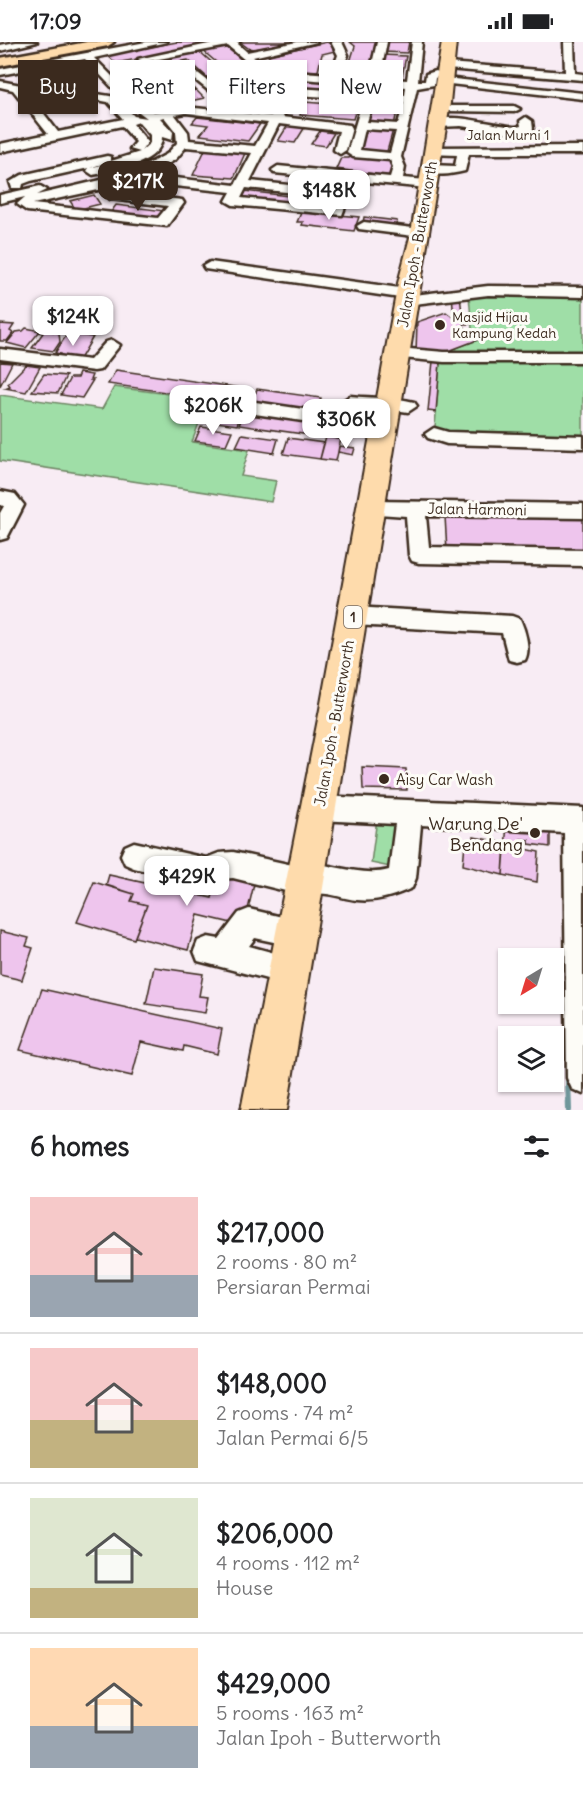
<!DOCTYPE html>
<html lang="en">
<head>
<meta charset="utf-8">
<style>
  body { margin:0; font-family:Delius,sans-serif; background:#f2f2f2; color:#202124; height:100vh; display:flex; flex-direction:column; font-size:22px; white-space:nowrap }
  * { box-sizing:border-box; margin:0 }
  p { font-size:20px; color:#757577 }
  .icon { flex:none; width:33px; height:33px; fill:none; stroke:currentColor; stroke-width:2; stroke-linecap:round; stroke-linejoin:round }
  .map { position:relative; height:1068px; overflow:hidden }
  .drawer { display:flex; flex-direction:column; background:#fff; flex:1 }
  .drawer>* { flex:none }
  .hud { position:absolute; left:18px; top:18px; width:548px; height:54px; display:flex; gap:12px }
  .needle { width:39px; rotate:218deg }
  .buttons { position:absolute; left:498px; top:906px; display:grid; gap:12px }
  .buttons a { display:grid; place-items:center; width:66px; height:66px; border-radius:0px; background:#fff; box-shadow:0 2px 4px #0004; font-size:30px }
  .price { position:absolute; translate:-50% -51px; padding:0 14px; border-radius:12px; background:#fff; color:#222; font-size:20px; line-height:39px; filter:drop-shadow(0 2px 3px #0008) }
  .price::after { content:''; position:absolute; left:50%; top:36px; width:18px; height:14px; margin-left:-9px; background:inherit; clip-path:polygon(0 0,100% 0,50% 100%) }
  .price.current { background:#3b2a1e; color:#fff }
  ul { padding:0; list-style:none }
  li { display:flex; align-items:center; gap:18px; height:150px; padding:0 30px }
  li+li { border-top:2px solid #e0e0e0 }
  li span { display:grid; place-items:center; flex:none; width:168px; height:120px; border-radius:0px; color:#555 }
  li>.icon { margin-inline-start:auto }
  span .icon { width:72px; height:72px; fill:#fffc; stroke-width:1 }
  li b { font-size:26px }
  h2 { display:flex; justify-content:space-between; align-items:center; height:72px; padding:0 30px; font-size:26px }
  .chip { padding:0 21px; border-radius:0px; background:#fff; box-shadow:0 2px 4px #0004; font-size:21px; line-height:54px }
  .chip.current { background:#3b2a1e; color:#fff }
  .status { display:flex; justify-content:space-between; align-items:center; height:42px; padding:0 30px; background:#fff; direction:ltr }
  .status svg { height:16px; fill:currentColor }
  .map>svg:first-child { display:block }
</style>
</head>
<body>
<div class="status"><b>17:09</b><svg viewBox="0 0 49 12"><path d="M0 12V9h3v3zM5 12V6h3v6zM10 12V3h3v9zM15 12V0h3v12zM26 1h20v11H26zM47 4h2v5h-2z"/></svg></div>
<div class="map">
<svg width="583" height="1068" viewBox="0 0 583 1068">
  <rect width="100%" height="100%" fill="#f8ecf4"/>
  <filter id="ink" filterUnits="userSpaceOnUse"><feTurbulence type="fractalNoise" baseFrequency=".0167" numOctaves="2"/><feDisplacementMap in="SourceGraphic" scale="12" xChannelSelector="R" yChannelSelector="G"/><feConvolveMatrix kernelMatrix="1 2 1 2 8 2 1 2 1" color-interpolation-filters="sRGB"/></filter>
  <g filter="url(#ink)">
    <path fill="#9fdea7" stroke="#6d8462" stroke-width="1.5" d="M477 250 583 252V397L438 390 435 385 440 320 438 313 480 297 472 287 469 254Z
      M114 345 208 357 192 400 249 408 241 434 276 439 271 460 0 419V353L102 367Z
      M377 777 401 782 395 826 371 821Z"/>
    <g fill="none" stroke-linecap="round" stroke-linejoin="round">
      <path stroke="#6f979b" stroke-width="6" d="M568 1035 569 1068"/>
    </g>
    <path fill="#eec5ed" stroke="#3b2a1e" stroke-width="1.5" d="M177 0 223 1 116 21 107 13Z
      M240 0H294L255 7 248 6Z
      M327 0 339 8 322 12 318 29 289 27 278 23 267 13Z
      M350 0H376L367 35 346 33 355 4Z
      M386 0H409L407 11 384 10Z
      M224 3 257 31 285 36 288 39 284 47 257 44 237 38 202 8Z
      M198 8 236 42 218 45 188 18 122 30 116 24Z
      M382 13 406 14 402 35 377 36Z
      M175 30 183 38 163 42 154 34Z
      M153 34 161 42 136 47 128 39Z
      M306 37 397 44 401 46 399 55 297 48 301 39Z
      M186 39 195 47 172 51 164 43Z
      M164 44 172 53 148 57 140 49Z
      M196 48 204 56 182 61 174 53Z
      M374 55 400 57 394 83 366 81Z
      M304 60 357 64 353 77 300 73Z
      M197 75 260 82 248 99 200 93 208 83 192 81Z
      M288 83 305 85 295 101 278 99Z
      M367 86 393 88 386 113 360 110Z
      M320 89 334 91 326 104 311 102Z
      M206 106 246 109 234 136 193 133Z
      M350 113 395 118 391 134 336 127 341 116H349Z
      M244 149 333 159 330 167 240 157Z
      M94 153 100 162 76 168 70 159Z
      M116 163 165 169 161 176 111 170Z
      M308 170 359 175 354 189 302 183 303 180H297L301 171Z
      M364 175 397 179 396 184 363 181Z
      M452 253 460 254 462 271 468 272 469 282H463V284L480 297 438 313 416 310 417 280 446 270 454 276Z
      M0 282 14 283 10 289 13 291 7 299H0Z
      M26 286 40 289 26 306 7 301 16 290 23 289Z
      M42 287 59 291 60 300 54 309 32 306 43 291 39 290Z
      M67 292 93 295 79 319 58 317 61 312 55 311Z
      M433 319 440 320 436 370 428 369Z
      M0 320 12 321 0 344Z
      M26 323 40 325 26 350 5 346 10 344 8 341Z
      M116 328 242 346 237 360 108 342Z
      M79 331 92 333 90 338H93L82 356 61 353 70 336H77Z
      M44 332 66 334 58 351 32 349Z
      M257 347 321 356 317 370 252 360Z
      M245 369 348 383 345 398 239 383Z
      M205 370 240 375 237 383 202 378Z
      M201 385 232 389 226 403 195 399Z
      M242 392 278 397 274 411 236 405Z
      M326 395 341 397 336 419 320 417Z
      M288 396 324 401 320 417 283 412Z
      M339 404 355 406 353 413 338 410Z
      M445 474 583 476V511L447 509Z
      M362 725 406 727 407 748 363 747Z
      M507 781 550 783V805L529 802V798L521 797V806L539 810 537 840 503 833Z
      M474 795 505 801 503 833 463 823 465 801 474 803Z
      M220 826 256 834 244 884 198 873 188 908 135 895 147 863 131 859 134 852 106 843 109 833 212 856Z
      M94 840 134 852 131 859 147 863 134 897 77 880Z
      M0 889 29 896 26 904 33 906 22 938 0 933Z
      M154 925 203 932 199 954 208 955 205 971 146 962Z
      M42 947 222 987 217 1012 184 1004 183 1009 141 1000 132 1034 20 1008Z"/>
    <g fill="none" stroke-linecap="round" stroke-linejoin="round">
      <defs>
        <path id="minor" d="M16 0H37L0 9V3Z
          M146 0H167L94 16 113 35 185 21 217 46 247 40 287 45 292 36C260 33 252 24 228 4L143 20 138 17 218 0H239L238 2 247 10 297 0H317L253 15 273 28 331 32 338 13 331 0H342L348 13 341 33 369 35 377 0H387L380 36 407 38 412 0H422L418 39H425L426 32 436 29 441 32 435 36 434 43 417 46 401 115 405 125 403 136 427 138 433 142 427 146 274 131 272 128 278 124 390 135 393 125 390 118 353 115 347 111 363 57 294 53 282 75 350 83 352 86 346 108 340 112 334 108 339 89 279 82 250 139 348 149 350 152 342 173 233 163 226 159 231 150 165 143 143 136 115 145 119 150 182 158 184 161 167 184 27 169 17 162 25 155 0 161V153L40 144 47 148 37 153 131 131 167 112 177 101 176 90 164 75 160 76 173 90 172 98 162 95C162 122 113 129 93 133L87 129 89 126 140 110 130 107 136 100 122 84 0 110V102L48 92 13 48 0 45V39L21 43 37 63 97 52 116 55 134 74 147 76 127 61 85 17 0 33V27ZM183 28 219 57 225 54 223 51 247 46 283 51 271 74 186 65 154 70 135 57 119 40ZM302 37 406 45 405 53 297 46ZM97 58 108 60 123 77 58 90 42 69ZM374 58 404 60 398 82 367 80ZM186 71 268 81 255 104 189 98 188 90 175 73ZM139 80 150 93V101L141 109 148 100 133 82ZM365 87 396 89 390 111 360 108ZM186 105 252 111 235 143 167 135 153 131 176 117ZM246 146 335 155 332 165 241 156ZM103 147 110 157 168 164 158 176 33 162Z
          M564 0H574L575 31 583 32V38L447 27 442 24 447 21 565 30Z
          M445 36 583 51V57L441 41 440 39Z
          M451 64H514L520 67 514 70 447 69 445 67Z
          M526 75 532 79 533 87 527 91H506L461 84 438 85 432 81C447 68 496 84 516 85L521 84 520 79Z
          M583 104V112H469L465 129C452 132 435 136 424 127L430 123 455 124 457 113 429 112 427 109 433 105Z
          M107 114 111 115V121L31 139 23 142 22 146H12L10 140 22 133Z
          M364 180 421 187 428 191 421 195 359 187 357 184Z
          M210 220 407 247 412 249 414 253 488 244 583 245V255L488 253 406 263 401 261 400 256 205 227 203 224Z
          M112 298 120 303 100 328 94 329 0 317V307L90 318 106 300Z
          M398 306 444 310H583V320H444L392 315 390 311Z
          M350 354C372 357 393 354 414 360L417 364 408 370 395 368 389 370 344 364 341 360Z
          M242 358 323 370 332 376 323 382 248 371C239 377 210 374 203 365L212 359 234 362Z
          M345 373 385 379 394 385 385 391 339 383 336 379Z
          M434 386 448 390 583 394V406L447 402 428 396 425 392Z
          M0 449 15 452 24 463 7 496 0 498V471L4 464 0 463Z
          M371 459 583 462V476L426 474 429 505 583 508V524L419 521 412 519 409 513 406 474 364 471 361 466 364 461Z
          M353 565 512 574 520 577C525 588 531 607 525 618L517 620 509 618 502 591 353 583 345 580 342 574 345 568Z
          M320 754 583 766V1052L572 1047 567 1036 564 791 421 783 416 836 412 846C394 854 377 860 357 858 340 856 322 847 306 854L233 836 221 837 207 844 134 826 125 822 121 813 125 804 134 800 206 816 219 811 233 810 297 824C320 815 357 837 389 828L395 782 320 778 311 775 307 766 311 757Z
          M249 867 307 881 311 891 307 901 297 905 255 896 249 904 300 918 305 928 300 938 290 943 198 919 194 909 198 899 208 895 219 897 239 871Z"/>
        <path id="major" d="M87 0H114L108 4 0 24V16Z"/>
        <path id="highway" d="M442 0H456L450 61 287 1068H241L320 667 398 241 411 191Z"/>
      </defs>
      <use href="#minor" stroke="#3b2a1e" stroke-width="5"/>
      <use href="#major" stroke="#3b2a1e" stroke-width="5"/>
      <use href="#highway" stroke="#3b2a1e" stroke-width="4"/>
      <use href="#minor" fill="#fdfcf7" fill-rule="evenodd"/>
      <use href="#major" fill="#fedbac" fill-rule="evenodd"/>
      <use href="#highway" fill="#fedbac" fill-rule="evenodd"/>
    </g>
  </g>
  <g fill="#3b2a1e" stroke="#fdfcf7" stroke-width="2">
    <circle cx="440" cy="283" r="6"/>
    <circle cx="384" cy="737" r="6"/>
    <circle cx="535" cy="791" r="6"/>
  </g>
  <g text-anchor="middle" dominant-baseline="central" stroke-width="6" stroke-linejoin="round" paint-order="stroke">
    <g font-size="14" fill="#3b2a1e" stroke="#fdfcf7">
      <text x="508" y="93">Jalan Murni 1</text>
    </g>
    <g font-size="14" fill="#3b2a1e" stroke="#fdfcf7" text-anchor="start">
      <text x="452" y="275">Masjid Hijau<tspan x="452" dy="16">Kampung Kedah</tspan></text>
    </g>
    <rect fill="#fdfcf7" stroke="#75695f" stroke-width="1.5" x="344" y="564" width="18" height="22" rx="4.5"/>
    <g font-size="14" font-weight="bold" fill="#3b2a1e">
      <text x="353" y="575">1</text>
    </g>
    <g font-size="15" fill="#3b2a1e" stroke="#fdfcf7">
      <text transform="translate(417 202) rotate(-80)">Jalan Ipoh - Butterworth</text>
      <text transform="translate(477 467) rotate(1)">Jalan Harmoni</text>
      <text transform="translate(334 681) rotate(-80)">Jalan Ipoh - Butterworth</text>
    </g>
    <g font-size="15" fill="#3b2a1e" stroke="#fdfcf7" text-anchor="start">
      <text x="396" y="737">Aisy Car Wash</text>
    </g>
    <g font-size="18" fill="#3b2a1e" stroke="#fdfcf7" text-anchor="end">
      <text x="523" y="781">Warung De'<tspan x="523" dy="21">Bendang</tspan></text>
    </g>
  </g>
</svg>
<div class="buttons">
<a><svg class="needle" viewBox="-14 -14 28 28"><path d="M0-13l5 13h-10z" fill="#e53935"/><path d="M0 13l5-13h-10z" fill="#757577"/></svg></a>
<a><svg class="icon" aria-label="layers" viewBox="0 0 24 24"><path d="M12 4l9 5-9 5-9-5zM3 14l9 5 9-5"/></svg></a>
</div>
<b class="price current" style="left:138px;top:170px">$217K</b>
<b class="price" style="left:329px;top:179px">$148K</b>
<b class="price" style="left:73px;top:305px">$124K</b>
<b class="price" style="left:213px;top:394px">$206K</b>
<b class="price" style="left:346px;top:408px">$306K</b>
<b class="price" style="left:187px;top:865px">$429K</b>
<div class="hud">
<a class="chip current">Buy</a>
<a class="chip">Rent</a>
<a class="chip">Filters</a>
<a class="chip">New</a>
</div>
</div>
<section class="drawer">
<h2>6 homes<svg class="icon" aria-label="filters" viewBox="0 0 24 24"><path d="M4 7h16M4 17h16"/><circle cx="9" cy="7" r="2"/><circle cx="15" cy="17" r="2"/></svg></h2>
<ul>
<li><span style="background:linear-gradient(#f6c9c9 65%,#9aa5b1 0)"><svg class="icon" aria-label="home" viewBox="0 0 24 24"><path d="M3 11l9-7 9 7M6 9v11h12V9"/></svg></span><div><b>$217,000</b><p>2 rooms · 80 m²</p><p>Persiaran Permai</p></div></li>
<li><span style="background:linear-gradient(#f6c9c9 60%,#c2b280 0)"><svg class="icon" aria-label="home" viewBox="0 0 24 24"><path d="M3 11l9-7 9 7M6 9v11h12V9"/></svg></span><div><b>$148,000</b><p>2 rooms · 74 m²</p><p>Jalan Permai 6/5</p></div></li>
<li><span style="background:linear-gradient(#dfe7d0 75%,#c2b280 0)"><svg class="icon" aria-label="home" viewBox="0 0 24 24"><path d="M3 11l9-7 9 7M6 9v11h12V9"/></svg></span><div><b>$206,000</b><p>4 rooms · 112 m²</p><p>House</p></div></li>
<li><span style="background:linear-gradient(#ffd9b3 65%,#9aa5b1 0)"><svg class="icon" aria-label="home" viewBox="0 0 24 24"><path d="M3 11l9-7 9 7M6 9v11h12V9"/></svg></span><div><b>$429,000</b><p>5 rooms · 163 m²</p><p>Jalan Ipoh - Butterworth</p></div></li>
</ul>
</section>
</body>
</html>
